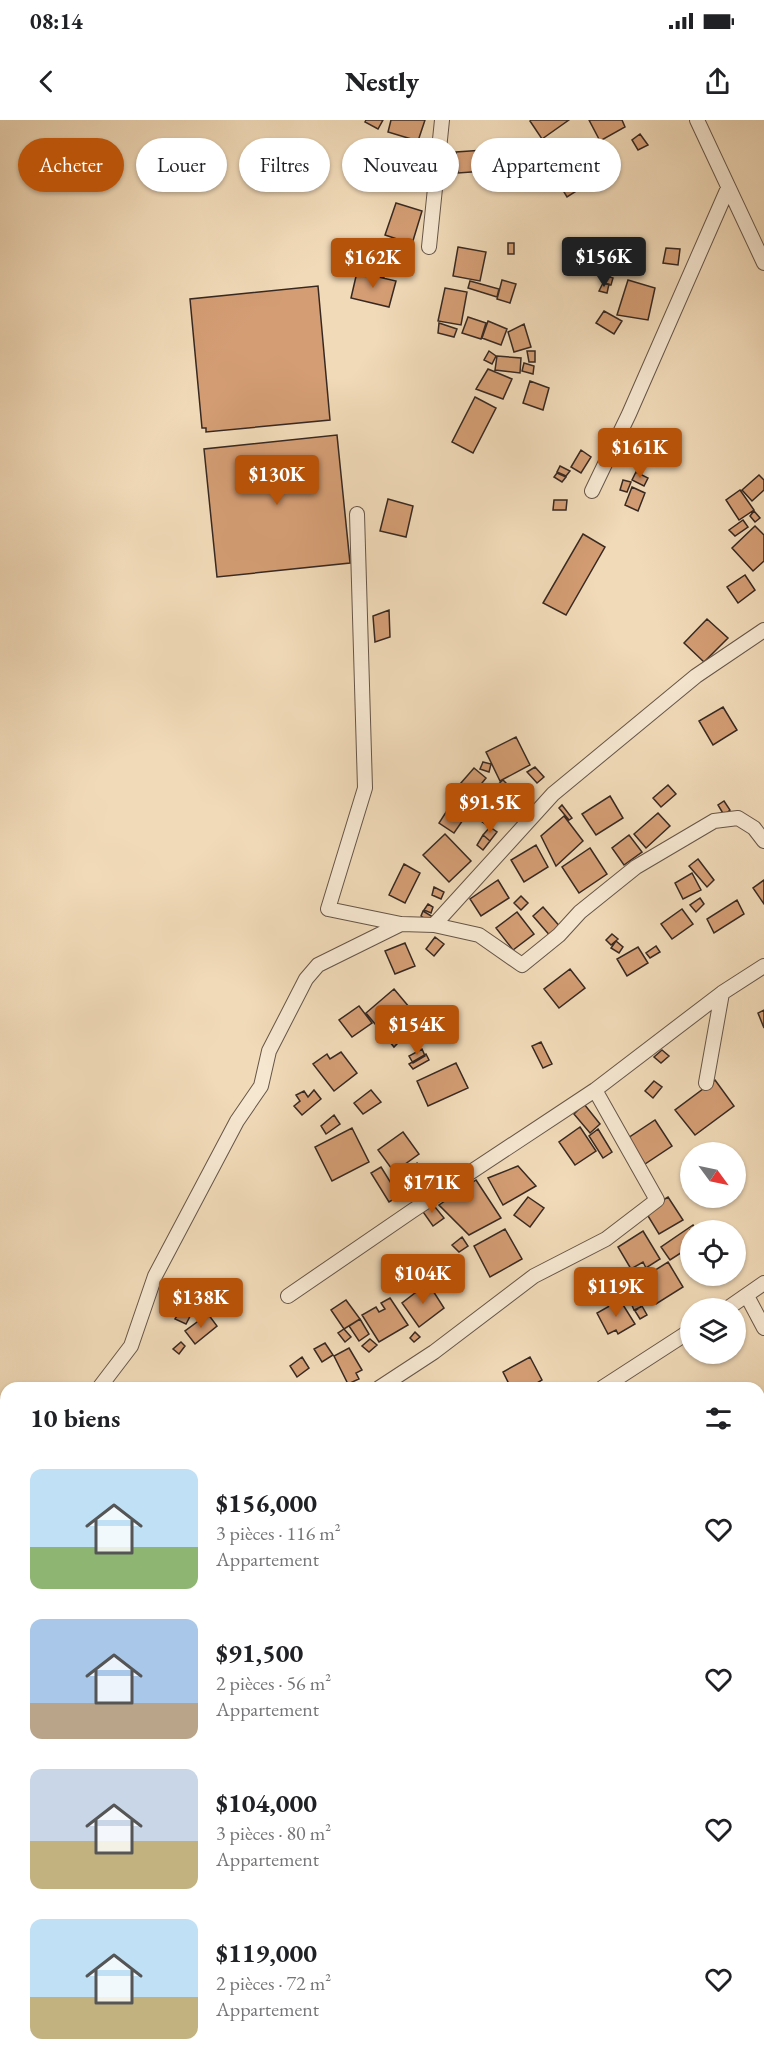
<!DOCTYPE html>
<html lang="fr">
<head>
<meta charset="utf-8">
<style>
  body { margin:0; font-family:"EB Garamond",serif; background:#f6f6f6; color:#202124; height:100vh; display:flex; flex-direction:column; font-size:22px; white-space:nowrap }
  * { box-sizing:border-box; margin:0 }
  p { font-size:20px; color:#757577 }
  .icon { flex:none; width:33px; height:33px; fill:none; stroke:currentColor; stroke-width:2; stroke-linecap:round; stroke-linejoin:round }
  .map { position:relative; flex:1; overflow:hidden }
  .drawer { position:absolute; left:0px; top:1262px; width:765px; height:686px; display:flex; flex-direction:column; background:#fff; border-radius:18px 18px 0 0; box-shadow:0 2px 4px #0004 }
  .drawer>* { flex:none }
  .banner { position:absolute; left:18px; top:18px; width:729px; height:54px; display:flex; gap:12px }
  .needle { width:39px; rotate:123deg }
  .tools { position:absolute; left:680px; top:1022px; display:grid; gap:12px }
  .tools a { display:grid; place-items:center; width:66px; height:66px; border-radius:50%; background:#fff; box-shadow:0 2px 4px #0004; font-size:30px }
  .price { position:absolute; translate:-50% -51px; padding:0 14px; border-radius:6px; background:#b45309; color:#fff; font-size:20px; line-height:39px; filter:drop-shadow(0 2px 3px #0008) }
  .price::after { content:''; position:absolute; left:50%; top:36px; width:18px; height:14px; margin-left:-9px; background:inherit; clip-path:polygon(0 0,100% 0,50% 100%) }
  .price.current { background:#222; color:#fff }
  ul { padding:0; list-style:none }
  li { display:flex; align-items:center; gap:18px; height:150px; padding:0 30px }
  li span { display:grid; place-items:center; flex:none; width:168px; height:120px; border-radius:12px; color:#555 }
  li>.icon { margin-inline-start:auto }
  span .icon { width:72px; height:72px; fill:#fffc; stroke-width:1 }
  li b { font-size:26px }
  h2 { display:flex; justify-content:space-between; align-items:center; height:72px; padding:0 30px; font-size:26px }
  .chip { padding:0 21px; border-radius:27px; background:#fff; box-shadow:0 2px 4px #0004; font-size:21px; line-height:54px }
  .chip.current { background:#b45309; color:#fff }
  .status { display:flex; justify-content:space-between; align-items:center; height:42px; padding:0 30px; background:#fff; direction:ltr }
  .status svg { height:16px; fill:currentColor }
  header { display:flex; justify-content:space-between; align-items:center; height:78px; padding:0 30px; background:#fff; font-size:27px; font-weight:800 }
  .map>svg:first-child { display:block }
</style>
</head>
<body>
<div class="status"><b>08:14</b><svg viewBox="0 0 49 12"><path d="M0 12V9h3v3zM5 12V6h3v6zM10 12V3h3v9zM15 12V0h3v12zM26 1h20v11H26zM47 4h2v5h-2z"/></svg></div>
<header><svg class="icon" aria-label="back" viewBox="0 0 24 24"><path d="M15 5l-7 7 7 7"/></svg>Nestly<svg class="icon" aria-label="share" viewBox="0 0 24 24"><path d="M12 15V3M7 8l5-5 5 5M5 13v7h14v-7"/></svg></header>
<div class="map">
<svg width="764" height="1946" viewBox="0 0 764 1946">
  <rect width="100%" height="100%" fill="#f1dab8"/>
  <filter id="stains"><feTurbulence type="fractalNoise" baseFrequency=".00333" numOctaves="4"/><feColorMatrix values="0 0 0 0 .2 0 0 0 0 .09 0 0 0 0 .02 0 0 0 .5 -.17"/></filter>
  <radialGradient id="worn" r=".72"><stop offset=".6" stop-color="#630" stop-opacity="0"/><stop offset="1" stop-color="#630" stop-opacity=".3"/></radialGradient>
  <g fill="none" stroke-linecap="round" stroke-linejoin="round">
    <path stroke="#738175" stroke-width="4.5" d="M0 1396 6 1408
      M294 1941 297 1946"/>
  </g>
  <path fill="#d49d74" stroke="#372922" stroke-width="1.5" d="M366 0H383L378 9 365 2Z
    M391 0H425L418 21 388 12Z
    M569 0 542 19 530 1 531 0Z
    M589 0H622L625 7 600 21Z
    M640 14 648 25 638 30 632 20Z
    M484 30 485 51 458 53 456 32Z
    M573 60 578 70 567 77 561 67Z
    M396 83 422 91 412 124 385 115Z
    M508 123H514V134H508Z
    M458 127 486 132 480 161 453 156Z
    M666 128 680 129 678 145 663 143Z
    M376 141 387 144 384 157 372 154Z
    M357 152 396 161 389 187 351 178Z
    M607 156 613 158 611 165 605 164Z
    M502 160 516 164 510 183 497 179Z
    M628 160 655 168 648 200 617 195Z
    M470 161 499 169 497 177 468 168Z
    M603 163 609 164 607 173 599 171Z
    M318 166 330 300 206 312V308H202L190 179Z
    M445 168 467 172 461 205 438 201Z
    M604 191 622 201 614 214 596 203Z
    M468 197 486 203 481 219 462 213Z
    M488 201 507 209 501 225 482 218Z
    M439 203 457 209 454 217 438 213Z
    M524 204 531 227 514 232 508 212Z
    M489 231 496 236 492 244 484 240Z
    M527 231H535V242H529Z
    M497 236 521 238 520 253 495 250Z
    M524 243 534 246 533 254 522 251Z
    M488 249 512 259 503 279 476 269Z
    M530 261 549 268 543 290 523 283Z
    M475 277 496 288 473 333 452 322Z
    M337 315 350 443 217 457 204 329Z
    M581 330 591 337 581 353 571 347Z
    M560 346 570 351 566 356 557 352Z
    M636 352 648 358 644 366 632 360Z
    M557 353 566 357 562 362 554 357Z
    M759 355 764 360V370L752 381 742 370Z
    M623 360 631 362 627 372 620 370Z
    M632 367 645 373 638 391 625 385Z
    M740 370 754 390 739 400 726 380Z
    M388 379 413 386 406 417 380 411Z
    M554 380H567L566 390H553Z
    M754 391 760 398 755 402 750 396Z
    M743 400 748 407 735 416 729 410Z
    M755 406 764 415V441L753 451 732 428Z
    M583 414 605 427 566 495 543 483Z
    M745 455 755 470 738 483 727 467Z
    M389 490 390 517 375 522 373 496Z
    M707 499 728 518 704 542 684 523Z
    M723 587 737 610 713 625 699 601Z
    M516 617 530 645 500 661 486 632Z
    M483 642 491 644 489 652 480 649Z
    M535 647 544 657 537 663 527 652Z
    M474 648 486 658 474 673 469 668 462 677 454 671Z
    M503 660 511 668 514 666 522 674 519 677 524 683 515 691 494 668Z
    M668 665 676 674 661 687 653 678Z
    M476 672 500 689 488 706 464 689Z
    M610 676 623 698 596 715 582 694Z
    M724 681 730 690 724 695 718 685Z
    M562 685 572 698 569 700 559 688Z
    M448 689 463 700 454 713 439 703Z
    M658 693 670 706 646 728 634 714Z
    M564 696 583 721 556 746 541 716Z
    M490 707 497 712 490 721 483 715Z
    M445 714 471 741 449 762 423 735Z
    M483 715 490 721 483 730 477 725Z
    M629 715 642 732 624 745 612 728Z
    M536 725 548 747 524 762 511 740Z
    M590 728 607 754 579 773 562 747Z
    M698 739 714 760 707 767 689 746Z
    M404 744 420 753 405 783 389 775Z
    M692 753 701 770 683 779 675 763Z
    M498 760 509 778 481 796 470 779Z
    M764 760V784L753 768Z
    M434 767 444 772 441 779 432 775Z
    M521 776 528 783 521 790 514 783Z
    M700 778 704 784 696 792 690 785Z
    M737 780 744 794 714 813 707 799Z
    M428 784 433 787 431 793 424 790Z
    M543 787 562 809 552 818 533 796Z
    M682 789 693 804 672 819 661 804Z
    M423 791 433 797 430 802 421 796Z
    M517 792 534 814 513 830 496 808Z
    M612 814 618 819 611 825 606 820Z
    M612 814 618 819 611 825 606 820Z
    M612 814 618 819 611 825 606 820Z
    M435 817 444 824 434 836 426 829Z
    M616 821 623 827 619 833 611 828Z
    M405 823 415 846 395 854 385 831Z
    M656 826 660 832 650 838 646 833Z
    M638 827 648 843 627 856 617 839Z
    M570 849 585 868 559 888 544 869Z
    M394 869 420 900 394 927 366 893Z
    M359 886 372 903 352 917 339 900Z
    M764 890V908L758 893Z
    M541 922 552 944 543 948 532 926Z
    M541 922 552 944 543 948 532 926Z
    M541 922 552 944 543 948 532 926Z
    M422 929 425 936 413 943 409 936Z
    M662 930 669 936 661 943 654 937Z
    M341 932 357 953 334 971 313 944 327 934 330 939Z
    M426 934 429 940 413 949 409 944Z
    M456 943 468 968 428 986 417 961Z
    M715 960 734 986 695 1015 675 990Z
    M654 961 662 967 653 978 645 971Z
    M314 970 321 979 302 995 294 986 300 981 296 975 304 971 308 977Z
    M371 970 381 982 363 994 354 983Z
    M584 984 600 1004 590 1013 574 994Z
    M334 995 340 1004 326 1014 321 1006Z
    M655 1000 672 1026 645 1044 628 1018Z
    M580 1007 596 1031 575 1045 559 1022Z
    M352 1008 369 1042 332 1061 315 1027Z
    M598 1009 612 1032 603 1038 589 1016Z
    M403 1012 419 1034 394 1052 378 1030Z
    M417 1043 429 1060 413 1070 402 1056Z
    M518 1046 536 1066 503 1085 488 1058Z
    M381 1047 399 1076 389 1082 371 1053Z
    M381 1047 399 1076 389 1082 371 1053Z
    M476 1060 501 1098 469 1115 439 1085Z
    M528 1077 544 1088 530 1107 514 1095Z
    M668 1077 683 1100 659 1114 645 1091Z
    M431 1082 444 1098 433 1106 421 1089Z
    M431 1082 444 1098 433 1106 421 1089Z
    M693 1105 696 1110H690V1127L670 1140 661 1127Z
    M505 1109 522 1139 490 1157 474 1126Z
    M643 1111 660 1139 646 1148 643 1142 631 1149 618 1127Z
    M462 1117 468 1126 459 1132 452 1125Z
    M668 1142 683 1167 656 1184 641 1159Z
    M428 1163 444 1188 419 1207 402 1183Z
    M229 1166 238 1184 219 1194 209 1176Z
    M634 1174 641 1187 634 1190 628 1176Z
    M189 1176 198 1181 186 1204 175 1199Z
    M390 1178 408 1205 379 1222 362 1195 376 1187 379 1192 385 1189 381 1183Z
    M390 1178 408 1205 379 1222 362 1195 376 1187 379 1192 385 1189 381 1183Z
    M390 1178 408 1205 379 1222 362 1195 376 1187 379 1192 385 1189 381 1183Z
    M346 1180 360 1199 344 1209 331 1190Z
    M620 1180 635 1204 618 1214 616 1210 608 1214 597 1193Z
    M620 1180 635 1204 618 1214 616 1210 608 1214 597 1193Z
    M642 1186 647 1195 640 1199 635 1191Z
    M208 1194 217 1206 195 1224 185 1211Z
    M360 1199 369 1214 359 1221 349 1206Z
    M360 1199 369 1214 359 1221 349 1206Z
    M360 1199 369 1214 359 1221 349 1206Z
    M344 1209 351 1217 345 1222 338 1213Z
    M344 1209 351 1217 345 1222 338 1213Z
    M344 1209 351 1217 345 1222 338 1213Z
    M415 1212 420 1217 414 1222 410 1218Z
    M370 1219 377 1225 369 1232 362 1226Z
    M181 1222 185 1226 179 1234 173 1229Z
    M325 1223 333 1235 322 1242 314 1229Z
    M349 1228 362 1250 356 1253 359 1259 348 1264 334 1236Z
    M349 1228 362 1250 356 1253 359 1259 348 1264 334 1236Z
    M349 1228 362 1250 356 1253 359 1259 348 1264 334 1236Z
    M302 1237 309 1248 297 1257 290 1246Z
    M530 1237 542 1260 529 1268H511L503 1252Z
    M760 1559H764V1589H760Z
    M0 1682 6 1686 0 1697Z
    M6 1910V1925L0 1927V1913Z
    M352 1941H366L368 1946H351L349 1943Z
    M397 1941H420L413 1946H401Z"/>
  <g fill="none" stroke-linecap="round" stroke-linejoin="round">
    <defs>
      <path id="street" d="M697 0 764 143
        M429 127 442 0
        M592 371 629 294 728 68
        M357 394 365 668 328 789 401 804
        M434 805 553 674 696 556 764 510
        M706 963 722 873
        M288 1176 412 1091 595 970 722 873 764 846
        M747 1176 764 1208
        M728 1188 764 1163
        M99 1268 131 1226 155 1156 237 1001 261 966 269 931 306 859 318 845 401 804 434 805 479 815 522 845 559 815 580 792 636 747 714 701 738 698 754 708 764 721
        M379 1268 434 1232 534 1156 606 1119 657 1080 595 970
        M602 1268 690 1211
        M759 1717 764 1716
        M759 1872 764 1866
        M512 1941 517 1946
        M645 1941 648 1946
        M705 1946 708 1941"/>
    </defs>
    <use href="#street" stroke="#665548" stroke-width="16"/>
    <use href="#street" stroke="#f6e7d1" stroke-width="14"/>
  </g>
  <rect width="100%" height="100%" filter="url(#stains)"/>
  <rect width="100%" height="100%" fill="url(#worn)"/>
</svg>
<div class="tools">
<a><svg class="needle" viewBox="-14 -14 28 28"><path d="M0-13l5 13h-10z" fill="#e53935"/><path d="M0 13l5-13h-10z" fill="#757577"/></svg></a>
<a><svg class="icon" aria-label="locate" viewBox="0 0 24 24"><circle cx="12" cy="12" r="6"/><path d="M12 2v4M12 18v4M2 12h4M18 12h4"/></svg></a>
<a><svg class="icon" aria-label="layers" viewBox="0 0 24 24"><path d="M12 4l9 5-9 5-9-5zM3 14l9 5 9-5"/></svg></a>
</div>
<b class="price current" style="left:604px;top:168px">$156K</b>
<b class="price" style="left:373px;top:169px">$162K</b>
<b class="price" style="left:640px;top:359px">$161K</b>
<b class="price" style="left:277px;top:386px">$130K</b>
<b class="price" style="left:490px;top:714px">$91.5K</b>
<b class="price" style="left:417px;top:936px">$154K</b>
<b class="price" style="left:432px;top:1094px">$171K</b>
<b class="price" style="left:423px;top:1185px">$104K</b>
<b class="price" style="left:616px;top:1198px">$119K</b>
<b class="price" style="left:201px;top:1209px">$138K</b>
<div class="banner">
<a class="chip current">Acheter</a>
<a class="chip">Louer</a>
<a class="chip">Filtres</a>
<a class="chip">Nouveau</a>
<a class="chip">Appartement</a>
</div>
<section class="drawer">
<h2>10 biens<svg class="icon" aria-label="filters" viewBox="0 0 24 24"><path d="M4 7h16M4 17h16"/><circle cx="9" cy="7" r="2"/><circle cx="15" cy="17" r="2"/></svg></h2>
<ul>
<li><span style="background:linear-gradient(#bfe0f5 65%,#8fb573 0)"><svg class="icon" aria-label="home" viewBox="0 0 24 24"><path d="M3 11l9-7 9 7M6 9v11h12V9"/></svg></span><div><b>$156,000</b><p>3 pièces · 116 m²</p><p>Appartement</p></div><svg class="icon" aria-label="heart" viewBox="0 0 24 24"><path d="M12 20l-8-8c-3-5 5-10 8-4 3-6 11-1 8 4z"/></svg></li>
<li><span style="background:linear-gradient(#a9c7e8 70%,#b9a48a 0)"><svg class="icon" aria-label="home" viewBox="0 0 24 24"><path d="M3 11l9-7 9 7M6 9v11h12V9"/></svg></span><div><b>$91,500</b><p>2 pièces · 56 m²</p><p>Appartement</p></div><svg class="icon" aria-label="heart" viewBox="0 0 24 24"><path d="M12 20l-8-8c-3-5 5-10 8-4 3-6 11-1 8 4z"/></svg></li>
<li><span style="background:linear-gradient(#c9d6e8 60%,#c2b280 0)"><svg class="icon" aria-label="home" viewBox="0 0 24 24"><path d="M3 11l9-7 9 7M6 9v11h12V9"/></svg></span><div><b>$104,000</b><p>3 pièces · 80 m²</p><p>Appartement</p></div><svg class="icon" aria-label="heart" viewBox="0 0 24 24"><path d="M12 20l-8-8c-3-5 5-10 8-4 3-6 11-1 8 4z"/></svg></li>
<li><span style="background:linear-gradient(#bfe0f5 65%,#c2b280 0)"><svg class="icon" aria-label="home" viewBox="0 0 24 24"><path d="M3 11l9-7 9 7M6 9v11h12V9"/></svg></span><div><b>$119,000</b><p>2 pièces · 72 m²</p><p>Appartement</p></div><svg class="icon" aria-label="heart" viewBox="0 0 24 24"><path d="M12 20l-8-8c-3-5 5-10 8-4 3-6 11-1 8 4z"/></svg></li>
</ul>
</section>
</div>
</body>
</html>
